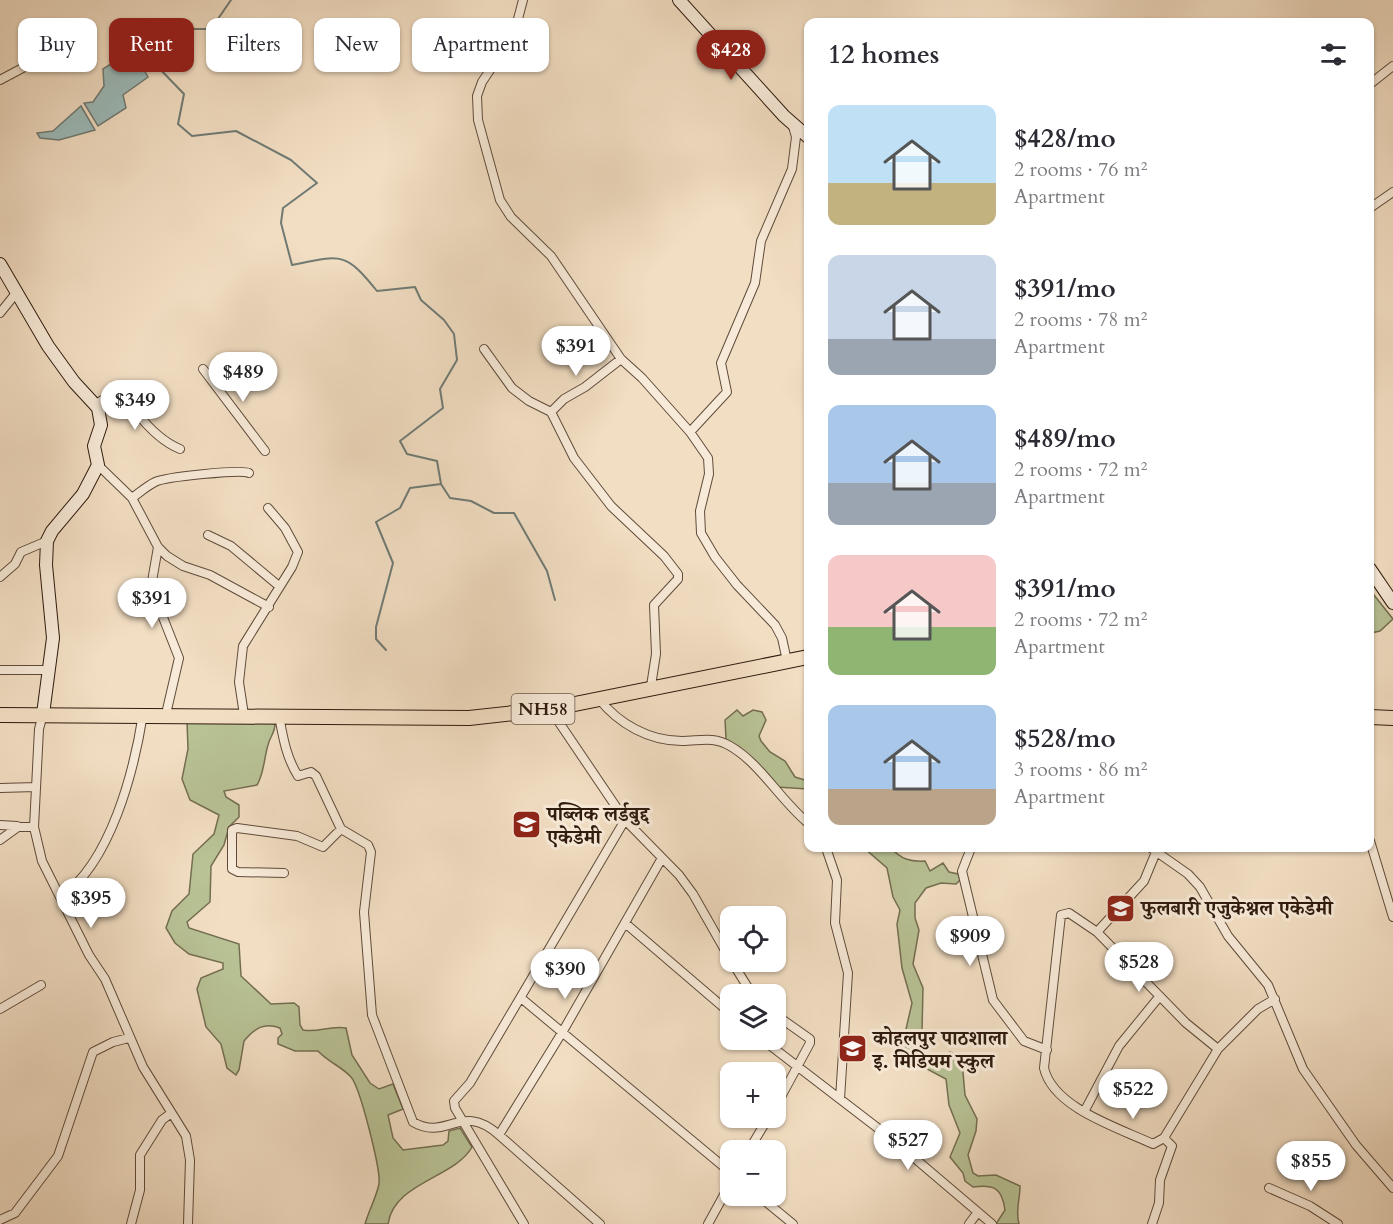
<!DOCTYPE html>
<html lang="en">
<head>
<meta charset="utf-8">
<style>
  body { margin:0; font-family:Cardo,"Noto Serif Devanagari",serif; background:#f7f7f7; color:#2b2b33; height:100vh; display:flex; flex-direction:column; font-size:22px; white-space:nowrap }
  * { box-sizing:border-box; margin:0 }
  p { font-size:20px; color:#7c7c81 }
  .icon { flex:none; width:33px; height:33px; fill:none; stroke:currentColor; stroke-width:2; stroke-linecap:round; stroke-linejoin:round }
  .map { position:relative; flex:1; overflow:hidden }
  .drawer { position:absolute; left:804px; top:18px; width:570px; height:834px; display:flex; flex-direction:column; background:#fff; border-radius:12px; box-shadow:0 2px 4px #0004 }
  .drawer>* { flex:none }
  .hud { position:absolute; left:18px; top:18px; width:570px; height:54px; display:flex; gap:12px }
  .tools { position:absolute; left:720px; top:906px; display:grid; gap:12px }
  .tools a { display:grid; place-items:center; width:66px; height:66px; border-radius:12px; background:#fff; box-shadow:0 2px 4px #0004; font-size:30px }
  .price { position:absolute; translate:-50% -51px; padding:0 14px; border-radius:21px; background:#fff; color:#222; font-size:20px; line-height:39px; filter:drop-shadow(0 2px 3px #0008) }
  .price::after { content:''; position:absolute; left:50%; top:36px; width:18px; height:14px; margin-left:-9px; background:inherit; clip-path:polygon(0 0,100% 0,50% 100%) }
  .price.active { background:#8f2418; color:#fff }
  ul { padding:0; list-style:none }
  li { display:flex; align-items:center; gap:18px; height:150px; padding:0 24px }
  li span { display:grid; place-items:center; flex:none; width:168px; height:120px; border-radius:12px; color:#555 }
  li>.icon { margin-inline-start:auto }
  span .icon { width:72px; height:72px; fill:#fffc; stroke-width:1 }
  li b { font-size:26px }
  h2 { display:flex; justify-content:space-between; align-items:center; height:72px; padding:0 24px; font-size:26px }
  .chip { padding:0 21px; border-radius:12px; background:#fff; box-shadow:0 2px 4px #0004; font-size:21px; line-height:54px }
  .chip.active { background:#8f2418; color:#fff }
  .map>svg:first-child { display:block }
</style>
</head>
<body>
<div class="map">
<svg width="1393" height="1224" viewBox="0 0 1393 1224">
  <rect width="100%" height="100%" fill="#f2dec3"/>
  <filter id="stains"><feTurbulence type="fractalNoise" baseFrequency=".00333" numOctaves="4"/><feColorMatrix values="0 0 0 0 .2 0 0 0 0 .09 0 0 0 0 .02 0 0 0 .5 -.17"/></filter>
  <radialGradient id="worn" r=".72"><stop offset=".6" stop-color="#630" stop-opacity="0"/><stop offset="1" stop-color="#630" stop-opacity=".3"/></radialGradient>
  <path fill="#b8c295" stroke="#746e51" stroke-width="1.5" d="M1370 590 1393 619 1380 631 1371 633Z
    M737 710 743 716 753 710 762 712 766 720 759 736 761 741 770 752 785 761 795 777 808 781V789L776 787 741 749 726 739 725 720Z
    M187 721 275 722C276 732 270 736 268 745 264 758 264 774 257 785L224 791 226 797 239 805V817L229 827 224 845 211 866 210 902 187 922 189 928 239 944 241 976 271 1004 294 1003 299 1007 300 1025 303 1030C318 1033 331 1025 346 1028L352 1055 370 1083 379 1089 393 1084 403 1109 388 1115 393 1138 403 1150 443 1145 448 1141 449 1131 460 1128 472 1147C455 1178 394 1182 388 1224H365C369 1210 376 1198 379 1184 381 1170 360 1087 351 1077 341 1066 328 1062 318 1051H295L278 1044V1038L282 1034 280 1028C264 1022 255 1028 244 1041L239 1070 236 1075 227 1068 221 1044 206 1027 197 989 201 978 223 969V963L189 954 175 943 166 928 172 911 189 894 193 854 214 834 219 815 190 800 182 779 188 749Z
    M864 848H891C901 859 910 862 925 861L930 871 943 863 949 872 958 874 960 880 956 884 941 883 926 888 915 903V918L919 930 913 964 923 988 922 1031 926 1055 937 1058 950 1052 958 1055 962 1061 965 1095 977 1119 976 1131 968 1155 973 1173 978 1176 996 1175 1020 1186C1020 1200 1015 1211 1019 1224H996L1005 1210C1002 1188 994 1184 973 1187L965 1181 963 1173 950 1157 960 1133 949 1105 946 1079 923 1067 906 1049V1029L912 1003 902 968 897 924 900 910 893 897 887 868Z"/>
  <path fill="#9cbbba" stroke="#707b75" stroke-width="1.5" d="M133 50 148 77 123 95 126 108 98 126 84 103 93 102 104 86 103 69Z
    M81 106 95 130 59 140 40 138 37 133 53 131Z"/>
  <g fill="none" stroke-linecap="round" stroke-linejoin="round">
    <path stroke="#707b75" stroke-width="2" d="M231 0 211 29H162L155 64 184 94 178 124 192 136 236 131 291 160 317 183 283 208 281 223 292 265C341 255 345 251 377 291L415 287 421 300 444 320 454 334 457 360 440 389 443 408 400 441 407 454 437 461 441 484 450 498 471 501 494 513H514L547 571 555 600
      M386 650 376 639V627L393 563 376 522 400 508 410 488 441 484"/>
    <defs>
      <path id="street" d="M523 0 514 34 482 82 477 96 478 120 500 200 511 217 551 256 621 359 642 378 690 432 708 458 709 474 700 511 701 533 715 557 737 585 775 625 782 638 787 661
        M0 80 64 46 78 35
        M1370 84 1393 66
        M1370 208 1393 192
        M0 313 17 292
        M484 349 512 388 529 401 551 412 574 458 611 506 664 556 678 574V579L654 605 656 654 651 686
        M203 369 265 451
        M95 404 122 390C131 396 131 404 137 413 148 427 163 442 180 449
        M551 412 564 399 585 387 621 359
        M690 432 727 392 721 363 755 283 761 241 792 169 796 137 792 123
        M98 465 132 498 158 547 167 556 183 566 210 575 269 607
        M132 498C139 493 147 486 155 482 165 477 241 469 249 473
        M208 535 231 546 279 586
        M158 547 151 587 179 658 166 714
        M0 577 15 564 21 552 47 541
        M0 670H50
        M599 699C619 724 649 741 682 741 700 741 713 736 730 746 760 763 781 801 808 823
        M550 709 625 820 679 875 693 894 730 959
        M43 714 39 729 34 827 42 861 89 955 105 979 143 1067 186 1136 190 1160 188 1224
        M244 715 239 682 243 646 292 567 298 552 285 528 268 508
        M279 716C283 737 286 757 298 776L311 772 316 776 341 829 368 845 371 852 364 912 372 1015 413 1122C447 1142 461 1101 499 1135L563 1031 662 858
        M0 788 36 787
        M0 825 17 826
        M0 840 18 827H34
        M1370 841 1393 917
        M826 848 837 880 835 923 848 973 840 1099
        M971 848 962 871 993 1000 1024 1041 1047 1050
        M1151 848 1188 874 1200 887 1228 936 1268 985 1303 1069 1356 1145 1393 1188
        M1156 852 1144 881 1097 932 1186 1023 1218 1049 1258 1009 1275 999
        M284 873 238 872 232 869V830L237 828 297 836 323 847 341 829
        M61 897C111 862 134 771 143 714
        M625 923 730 1013
        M1097 932 1069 913 1061 915 1044 1068C1053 1108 1119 1128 1153 1144L1164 1138
        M732 962 752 994
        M521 998 730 1172
        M0 1009 41 985
        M776 1015 810 1039V1043L776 1106
        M763 1040 892 1139 992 1224
        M1084 1112 1119 1046 1159 997
        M499 1135 600 1224
        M749 1150 768 1118
        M1269 1188 1310 1206 1338 1224
        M759 1196 793 1224
        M0 1220 15 1213 58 1156 93 1052 113 1042 129 1038
        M131 1224 140 1190V1155L162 1120 170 1114
        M524 1224 455 1108 454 1101 470 1083 625 820
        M708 1224 730 1184
        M969 1224 978 1212
        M1152 1224 1159 1203 1160 1180 1172 1146 1164 1138 1218 1049"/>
      <path id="secondary" d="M679 0 784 116 808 137
        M0 264 48 346 74 382 98 408 101 425 94 446 98 465 83 494 52 531 47 541 46 565 53 638 43 714
        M1370 569 1393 603"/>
      <path id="primary" d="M0 715 469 718 550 709 808 657
        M1370 717 1393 718"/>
    </defs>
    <use href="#street" stroke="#604b3a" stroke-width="10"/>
    <use href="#secondary" stroke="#2f1a0d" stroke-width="14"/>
    <use href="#primary" stroke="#2f1a0d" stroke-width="16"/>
    <use href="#street" stroke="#f7ead8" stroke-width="8"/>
    <use href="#secondary" stroke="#f7ead8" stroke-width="12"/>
    <use href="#primary" stroke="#f2dec3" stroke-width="14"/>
  </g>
  <defs>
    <symbol id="school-square" viewBox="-11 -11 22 22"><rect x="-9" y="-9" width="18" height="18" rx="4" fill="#8f2418" stroke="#f7ead8"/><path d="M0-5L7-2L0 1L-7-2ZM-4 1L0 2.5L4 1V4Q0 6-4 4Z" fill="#fff"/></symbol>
  </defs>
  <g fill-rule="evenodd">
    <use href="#school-square" x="510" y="808" width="33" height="33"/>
    <use href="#school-square" x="1104" y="892" width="33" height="33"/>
    <use href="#school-square" x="836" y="1032" width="33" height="33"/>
  </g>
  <g text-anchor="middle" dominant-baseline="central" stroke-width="6" stroke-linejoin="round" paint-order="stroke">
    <rect fill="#f7ead8" stroke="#6b584a" stroke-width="1.5" x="511.5" y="694" width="63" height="30" rx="4.5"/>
    <g font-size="18" font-weight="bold" fill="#2f1a0d">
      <text x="543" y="709">NH58</text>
    </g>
    <g font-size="20" font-weight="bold" fill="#2f1a0d" stroke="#f7ead8" text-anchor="start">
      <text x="547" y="814">पब्लिक लर्डबुद्द<tspan x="547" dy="23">एकेडेमी</tspan></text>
      <text x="1141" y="908">फुलबारी एजुकेश्नल एकेडेमी</text>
      <text x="873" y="1038">कोहलपुर पाठशाला<tspan x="873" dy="23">इ. मिडियम स्कुल</tspan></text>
    </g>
  </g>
  <rect width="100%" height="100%" filter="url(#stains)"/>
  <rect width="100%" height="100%" fill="url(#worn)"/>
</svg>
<div class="tools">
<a><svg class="icon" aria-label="locate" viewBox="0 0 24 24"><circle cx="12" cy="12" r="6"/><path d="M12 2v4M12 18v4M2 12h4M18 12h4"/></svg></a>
<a><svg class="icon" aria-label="layers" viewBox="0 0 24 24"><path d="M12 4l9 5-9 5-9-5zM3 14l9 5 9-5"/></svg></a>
<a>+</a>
<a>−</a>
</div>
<b class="price active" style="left:731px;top:81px">$428</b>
<b class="price" style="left:576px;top:377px">$391</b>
<b class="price" style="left:243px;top:403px">$489</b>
<b class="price" style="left:135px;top:431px">$349</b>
<b class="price" style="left:152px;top:629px">$391</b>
<b class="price" style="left:91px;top:929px">$395</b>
<b class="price" style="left:970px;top:967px">$909</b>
<b class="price" style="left:1139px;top:993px">$528</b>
<b class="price" style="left:565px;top:1000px">$390</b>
<b class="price" style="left:1133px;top:1120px">$522</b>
<b class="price" style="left:908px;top:1171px">$527</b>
<b class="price" style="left:1311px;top:1192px">$855</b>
<div class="hud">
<a class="chip">Buy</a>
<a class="chip active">Rent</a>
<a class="chip">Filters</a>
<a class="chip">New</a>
<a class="chip">Apartment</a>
</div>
<section class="drawer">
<h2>12 homes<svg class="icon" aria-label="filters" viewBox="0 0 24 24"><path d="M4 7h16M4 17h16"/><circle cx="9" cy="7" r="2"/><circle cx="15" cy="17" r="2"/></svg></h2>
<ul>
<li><span style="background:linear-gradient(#bfe0f5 65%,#c2b280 0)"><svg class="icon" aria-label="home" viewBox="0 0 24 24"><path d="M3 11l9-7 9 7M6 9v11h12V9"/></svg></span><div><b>$428/mo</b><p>2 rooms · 76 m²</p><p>Apartment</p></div></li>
<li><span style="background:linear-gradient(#c9d6e8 70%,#9aa5b1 0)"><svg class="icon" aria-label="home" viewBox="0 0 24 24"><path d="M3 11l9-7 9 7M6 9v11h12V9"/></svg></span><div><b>$391/mo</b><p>2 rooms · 78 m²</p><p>Apartment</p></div></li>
<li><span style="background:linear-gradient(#a9c7e8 65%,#9aa5b1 0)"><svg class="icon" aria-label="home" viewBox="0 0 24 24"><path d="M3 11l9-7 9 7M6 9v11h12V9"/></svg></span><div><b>$489/mo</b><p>2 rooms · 72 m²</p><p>Apartment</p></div></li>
<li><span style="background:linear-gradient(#f6c9c9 60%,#8fb573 0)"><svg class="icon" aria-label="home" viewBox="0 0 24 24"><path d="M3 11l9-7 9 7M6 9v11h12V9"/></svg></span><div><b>$391/mo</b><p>2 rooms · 72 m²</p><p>Apartment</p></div></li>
<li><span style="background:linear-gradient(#a9c7e8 70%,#b9a48a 0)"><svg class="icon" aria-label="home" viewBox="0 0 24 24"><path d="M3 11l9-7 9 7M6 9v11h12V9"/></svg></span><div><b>$528/mo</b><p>3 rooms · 86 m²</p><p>Apartment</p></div></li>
</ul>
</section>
</div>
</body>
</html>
